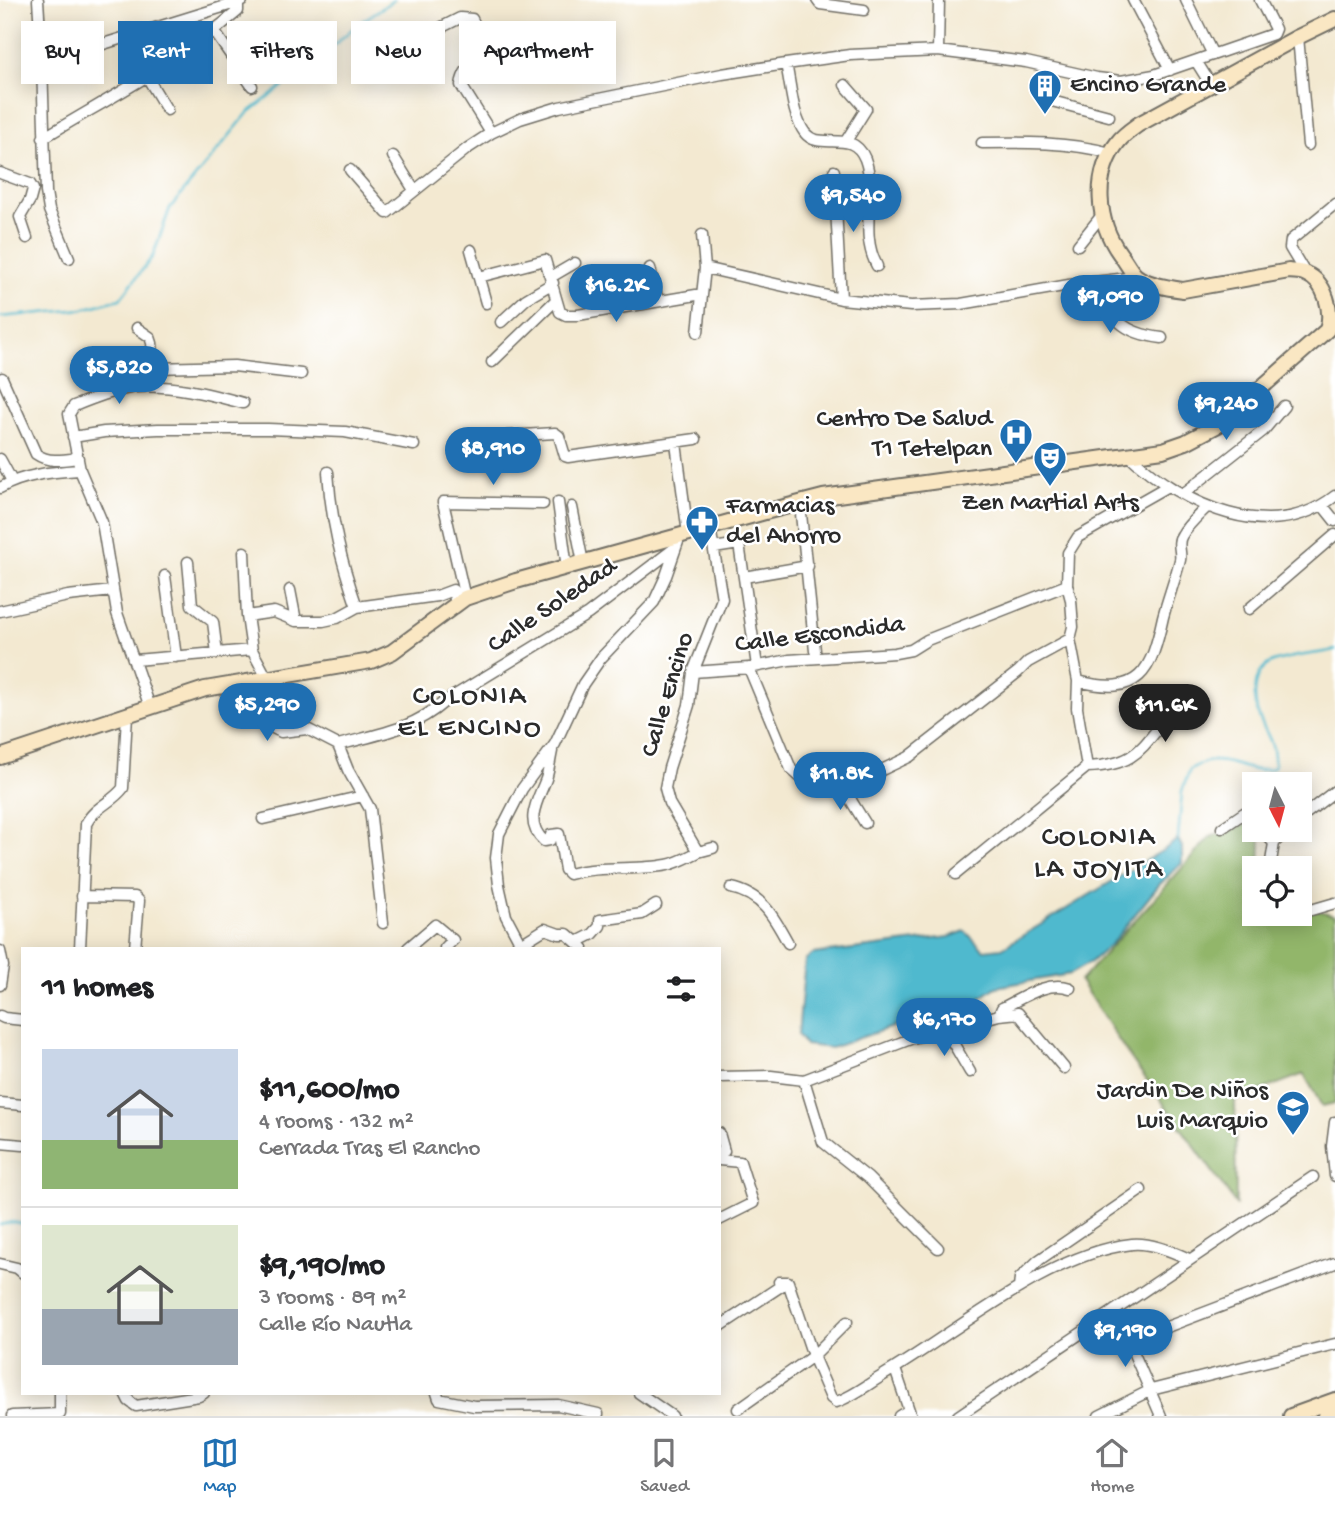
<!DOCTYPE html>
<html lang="en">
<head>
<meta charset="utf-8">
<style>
  body { margin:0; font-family:"Gochi Hand",sans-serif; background:#f2f2f2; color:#202124; height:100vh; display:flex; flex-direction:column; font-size:26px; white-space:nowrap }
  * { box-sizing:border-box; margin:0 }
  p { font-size:23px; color:#757577 }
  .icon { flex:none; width:38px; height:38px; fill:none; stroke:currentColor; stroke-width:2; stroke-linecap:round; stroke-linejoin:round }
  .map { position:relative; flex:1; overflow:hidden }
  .side { position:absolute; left:21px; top:947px; width:700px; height:448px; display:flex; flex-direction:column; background:#fff; border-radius:0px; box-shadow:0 4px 18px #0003 }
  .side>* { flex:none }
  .banner { position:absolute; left:21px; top:21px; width:700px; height:63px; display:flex; gap:14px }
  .needle { width:46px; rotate:174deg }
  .buttons { position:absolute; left:1242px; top:772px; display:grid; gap:14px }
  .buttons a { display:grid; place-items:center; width:70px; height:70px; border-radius:0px; background:#fff; box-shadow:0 4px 18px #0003; font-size:35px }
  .price { position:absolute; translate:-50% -60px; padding:0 16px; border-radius:24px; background:#1f6fb2; color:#fff; font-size:23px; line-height:46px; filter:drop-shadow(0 2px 4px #0008) }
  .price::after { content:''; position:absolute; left:50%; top:42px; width:21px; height:16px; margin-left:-10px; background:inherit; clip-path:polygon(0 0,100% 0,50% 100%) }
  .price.selected { background:#222; color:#fff }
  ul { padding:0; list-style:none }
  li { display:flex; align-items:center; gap:21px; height:175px; padding:0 21px }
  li+li { border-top:2px solid #e0e0e0 }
  li span { display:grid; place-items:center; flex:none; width:196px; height:140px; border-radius:0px; color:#555 }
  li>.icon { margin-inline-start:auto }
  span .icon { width:84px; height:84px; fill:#fffc; stroke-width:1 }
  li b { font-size:30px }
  h2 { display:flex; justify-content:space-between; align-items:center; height:84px; padding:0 21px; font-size:30px }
  .tag { padding:0 24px; border-radius:0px; background:#fff; box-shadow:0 4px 18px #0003; font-size:24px; line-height:63px }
  .tag.selected { background:#1f6fb2; color:#fff }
  .tabs { display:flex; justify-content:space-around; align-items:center; height:98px; border-top:2px solid #e0e0e0; background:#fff; font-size:19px; color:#757577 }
  .tabs a { display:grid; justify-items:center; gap:4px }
  .tabs .selected { color:#1f6fb2 }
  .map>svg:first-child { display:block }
</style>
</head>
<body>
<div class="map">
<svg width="1335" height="1416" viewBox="0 0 1335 1416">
  <rect width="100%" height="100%" fill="#fff"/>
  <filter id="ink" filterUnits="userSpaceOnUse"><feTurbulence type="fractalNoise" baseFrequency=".0143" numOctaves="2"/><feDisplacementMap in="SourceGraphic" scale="14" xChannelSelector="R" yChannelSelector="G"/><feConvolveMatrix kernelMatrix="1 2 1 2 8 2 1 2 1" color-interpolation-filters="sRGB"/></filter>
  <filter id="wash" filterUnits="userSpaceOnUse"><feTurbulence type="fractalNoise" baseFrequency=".00686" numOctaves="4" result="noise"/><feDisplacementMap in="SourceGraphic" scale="28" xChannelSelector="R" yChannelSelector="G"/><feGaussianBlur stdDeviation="1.57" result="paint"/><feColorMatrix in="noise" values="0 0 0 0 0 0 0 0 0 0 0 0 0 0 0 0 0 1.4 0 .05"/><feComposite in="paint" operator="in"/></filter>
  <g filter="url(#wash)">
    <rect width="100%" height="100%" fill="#f3e9d1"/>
    <path fill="#92b66b" stroke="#5e704b" stroke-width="2" d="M1250 823 1261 841 1260 868H1255V914H1300V906L1335 915V1103L1322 1106 1304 1074 1235 1100 1236 1204 1125 1050 1080 981 1210 837Z"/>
    <path fill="#50b9ce" stroke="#3e727c" stroke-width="2" d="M1178 839 1182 847V863L1159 885 1112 943 1091 962 1070 974 996 987 972 1004 931 1018 908 1022 874 1033 831 1048 805 1045 798 1035 805 960 813 954 949 937 965 931 984 950 1002 948 1165 849Z"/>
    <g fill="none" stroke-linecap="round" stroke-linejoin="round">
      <path stroke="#50b9ce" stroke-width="2.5" d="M0 317 83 309 120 299 153 256 170 208 248 113 312 64 358 24 394 0
        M1178 839 1182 791 1190 769C1197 766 1205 761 1212 761 1232 759 1255 777 1274 767 1276 740 1264 734 1257 711 1253 696 1254 670 1271 663 1286 656 1318 654 1335 650
        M0 1225 13 1222 23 1224"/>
    </g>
  </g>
  <g filter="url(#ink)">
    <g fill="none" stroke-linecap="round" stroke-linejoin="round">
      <defs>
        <path id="street" d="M38 0 42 63 46 192 49 210 69 258
          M817 0 820 4 864 10
          M1133 0 1170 70
          M1186 0 1213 55
          M214 31 252 86
          M1298 37 1308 145
          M420 38 460 18 472 19 482 40V52C473 62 463 71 461 85L491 133
          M938 51 939 0
          M1196 61 1211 85
          M42 63 242 1
          M786 64C791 85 792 116 805 133 820 152 852 127 865 159 878 194 858 231 877 266
          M1046 67 1041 95 1044 99 1109 116
          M147 77 167 110
          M845 85 866 109 846 141
          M43 138C109 98 179 62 238 11V2
          M982 143C1026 142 1068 142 1111 153
          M393 156 414 190
          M350 170 387 213 468 148 491 133 520 119 559 107 722 74 786 64 850 55 938 51 1026 62 1097 78 1121 81 1154 75 1273 34 1275 29 1260 0
          M834 171 841 299
          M0 173 30 184 33 189 30 200 20 217 27 238
          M1078 245 1102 215
          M471 250 486 303
          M650 268 658 301
          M705 268 841 299 911 306 961 304 1069 285 1136 277
          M1305 273 1290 248 1291 240 1335 204
          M479 277 545 260 560 312 566 315H578L702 294
          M551 277 575 263
          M1095 282C1113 318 1119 333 1162 338
          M501 322 526 299 553 283
          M137 328 150 337 152 343 156 387
          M698 332 705 268 702 235
          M492 362 556 300
          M155 368 234 366 301 374
          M2 378 36 454C49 463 63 460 78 458
          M507 436 555 433 559 436 565 456 568 457 696 439
          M73 437 104 432 158 429H268L345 432 414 445
          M676 443 688 534
          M1130 456C1182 505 1271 546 1335 496
          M0 459 12 481
          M328 472C331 521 341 561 357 607
          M1166 487 1078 537 1068 553 1067 585 1071 600 1073 627 1070 639 1078 681 1077 708 1087 767C1137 765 1140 749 1170 714
          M0 488C24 474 53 472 80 470
          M1183 494 1263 431 1284 406
          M558 502 567 568
          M800 504 815 651
          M1323 506 1335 521
          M572 507 583 563
          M710 527 722 599 693 672 689 705 669 768 665 788 669 803 698 852 713 848
          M714 548 739 544 757 666
          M244 552 247 616 252 650 268 680 269 726 281 732 307 729 338 745
          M188 562 192 605 213 622 217 653
          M165 576 176 657
          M744 577 808 566
          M290 590 296 621
          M465 598 443 502 543 504
          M1249 609 1335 535
          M0 611 68 596 112 591
          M247 616 274 612 296 621H323L337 618 357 607 437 596 453 590 456 604
          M135 660 252 650
          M749 668 791 769 800 777 825 789 846 787 909 757 1018 672 1028 662 1070 639
          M693 672 749 668 789 660 895 653 911 650 927 640 1067 585
          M1078 681C1140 697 1151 672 1163 617 1168 598 1175 580 1180 560 1182 552 1176 543 1182 535 1188 524 1199 515 1207 507
          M150 707 117 613 102 522 80 470 69 414 74 406C94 398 114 390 136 387 171 384 209 394 243 403
          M338 745C378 734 412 730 444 702L588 614 675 548
          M338 745 348 770 370 809 383 923
          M552 751C550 760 549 770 546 779 538 800 523 822 544 841L550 840 551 835 559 834 565 870 569 874C601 865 635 871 667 865 678 863 688 857 698 852
          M846 787 852 802 865 823
          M1300 818 1335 791
          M263 819 363 796
          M1222 828 1244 813 1255 812
          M1262 830 1274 843
          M1270 868 1274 843 1287 830
          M956 874 1087 767
          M731 888C762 894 774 917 788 943
          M82 896 135 897 139 901 135 948
          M1300 909 1311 910 1335 903
          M577 942 593 934 600 926V920L642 914 656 905
          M521 944 545 929 559 934H567L583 948
          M80 948 86 824C93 808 113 802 123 788L127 715
          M408 948 435 925 453 940 445 948
          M523 948 506 916 499 885 496 858 499 834 522 789 555 744 583 684 601 658 654 602 666 576 680 536
          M0 951 3 966 0 985
          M999 1015 1018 1013 1064 1068
          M0 1016 4 1018 23 1020
          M945 1029 970 1072
          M719 1077 771 1076 804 1080 913 1038 999 1015 1002 1008C1023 998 1047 980 1070 988
          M804 1080 823 1142 868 1178 938 1248
          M0 1103 23 1105
          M1335 1122 1332 1146 1335 1176
          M719 1133 724 1151 719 1153
          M0 1143 23 1145
          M719 1160 740 1162 753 1203 719 1220
          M0 1264 17 1268 23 1273
          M779 1282H788L813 1356 831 1398 836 1402C852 1397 867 1385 882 1376 956 1333 1046 1254 1132 1244 1150 1242 1174 1252 1189 1259
          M1019 1288 1020 1278 1039 1260 1141 1190
          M1115 1310 1161 1416
          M719 1327 787 1282
          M1130 1341 1335 1263
          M895 1369 911 1416
          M125 1393 129 1401 136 1406 199 1396 204 1393
          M437 1393 439 1399 474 1406 558 1405 598 1414
          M639 1393 672 1416
          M738 1409 813 1356 847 1322
          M12 1416 60 1414V1393
          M899 1416 909 1410
          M958 1416 1313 1177
          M1099 1416 1151 1390 1335 1344"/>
        <path id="secondary" d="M0 757 205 689 371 661 392 652 465 598 516 581 765 512 823 497 1163 450 1186 442 1220 424 1327 330C1333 312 1326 282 1306 274 1301 271 1294 272 1289 271L1183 290C1169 288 1147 285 1136 276 1130 271 1125 260 1120 254 1097 222 1092 175 1118 142 1123 135 1132 129 1139 124L1298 37 1335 19
          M1291 1416 1335 1400
          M1326 1416 1335 1413"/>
      </defs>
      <use href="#street" stroke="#716e65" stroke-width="13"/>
      <use href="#secondary" stroke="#716e65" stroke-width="18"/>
      <use href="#street" stroke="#fff" stroke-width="10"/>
      <use href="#secondary" stroke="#fae7c3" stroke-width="14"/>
    </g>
  </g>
  <defs>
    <symbol id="building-pin" viewBox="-11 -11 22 30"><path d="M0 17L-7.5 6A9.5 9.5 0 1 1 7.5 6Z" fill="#1f6fb2" stroke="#fff"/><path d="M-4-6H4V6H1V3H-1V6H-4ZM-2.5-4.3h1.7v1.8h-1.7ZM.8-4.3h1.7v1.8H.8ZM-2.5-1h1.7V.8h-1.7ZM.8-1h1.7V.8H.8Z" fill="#fff"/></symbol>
    <symbol id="hospital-pin" viewBox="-11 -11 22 30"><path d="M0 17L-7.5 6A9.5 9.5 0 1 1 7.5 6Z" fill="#1f6fb2" stroke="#fff"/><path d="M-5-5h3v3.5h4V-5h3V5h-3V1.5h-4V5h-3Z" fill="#fff"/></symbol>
    <symbol id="theatre-pin" viewBox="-11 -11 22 30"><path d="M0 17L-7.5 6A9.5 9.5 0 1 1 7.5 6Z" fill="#1f6fb2" stroke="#fff"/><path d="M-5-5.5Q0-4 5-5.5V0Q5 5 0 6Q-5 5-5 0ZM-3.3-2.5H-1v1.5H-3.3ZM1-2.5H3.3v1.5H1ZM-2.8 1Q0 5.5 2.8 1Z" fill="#fff"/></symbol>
    <symbol id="pharmacy-pin" viewBox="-11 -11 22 30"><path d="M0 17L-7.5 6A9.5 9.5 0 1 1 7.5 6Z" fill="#1f6fb2" stroke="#fff"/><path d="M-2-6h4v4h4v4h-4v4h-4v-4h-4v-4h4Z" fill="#fff"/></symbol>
    <symbol id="school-pin" viewBox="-11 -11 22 30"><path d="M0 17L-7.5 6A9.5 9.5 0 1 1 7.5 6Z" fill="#1f6fb2" stroke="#fff"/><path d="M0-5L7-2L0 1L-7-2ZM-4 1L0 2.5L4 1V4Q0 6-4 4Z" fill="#fff"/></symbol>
  </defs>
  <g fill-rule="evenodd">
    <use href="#building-pin" x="1026" y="67" width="38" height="52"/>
    <use href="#hospital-pin" x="997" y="416" width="38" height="52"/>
    <use href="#theatre-pin" x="1031" y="439" width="38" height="52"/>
    <use href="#pharmacy-pin" x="683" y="503" width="38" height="52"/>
    <use href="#school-pin" x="1274" y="1088" width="38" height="52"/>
  </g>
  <g text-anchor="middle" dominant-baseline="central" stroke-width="5" stroke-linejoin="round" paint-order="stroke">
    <g font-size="26" fill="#2b2b2b" stroke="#fff" text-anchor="start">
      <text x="1070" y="86">Encino Grande</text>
      <text x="992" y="420" text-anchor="end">Centro De Salud<tspan x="992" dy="30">T1 Tetelpan</tspan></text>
      <text x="1050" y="504" text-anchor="middle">Zen Martial Arts</text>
      <text x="726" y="507">Farmacias<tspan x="726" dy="30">del Ahorro</tspan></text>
      <text x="1268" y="1092" text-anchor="end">Jardin De Niños<tspan x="1268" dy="30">Luis Marquio</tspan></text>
    </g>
    <g font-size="26" fill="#2b2b2b" stroke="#fff">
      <text transform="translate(553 607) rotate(-34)">Calle Soledad</text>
      <text transform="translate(820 636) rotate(-7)">Calle Escondida</text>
      <text transform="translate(669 695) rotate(-73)">Calle Encino</text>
    </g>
    <g font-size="28" letter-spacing="2" fill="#2b2b2b" stroke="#fff">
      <text x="470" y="697">COLONIA<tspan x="470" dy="32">EL ENCINO</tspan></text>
      <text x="1099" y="838">COLONIA<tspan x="1099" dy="32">LA JOYITA</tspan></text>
    </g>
  </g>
</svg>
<div class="buttons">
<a><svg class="needle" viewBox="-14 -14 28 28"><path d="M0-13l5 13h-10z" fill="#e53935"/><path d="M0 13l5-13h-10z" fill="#757577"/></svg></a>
<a><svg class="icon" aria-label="locate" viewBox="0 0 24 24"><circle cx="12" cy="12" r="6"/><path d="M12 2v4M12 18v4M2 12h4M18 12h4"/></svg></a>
</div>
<b class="price" style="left:853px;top:234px">$9,540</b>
<b class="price" style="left:616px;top:324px">$16.2K</b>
<b class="price" style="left:1110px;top:335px">$9,090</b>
<b class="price" style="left:119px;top:406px">$5,820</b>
<b class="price" style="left:1226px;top:442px">$9,240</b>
<b class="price" style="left:493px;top:487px">$8,910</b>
<b class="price" style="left:267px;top:743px">$5,290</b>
<b class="price selected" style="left:1165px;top:744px">$11.6K</b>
<b class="price" style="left:840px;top:812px">$11.8K</b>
<b class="price" style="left:944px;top:1058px">$6,170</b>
<b class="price" style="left:1125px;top:1369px">$9,190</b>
<div class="banner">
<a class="tag">Buy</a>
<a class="tag selected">Rent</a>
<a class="tag">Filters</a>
<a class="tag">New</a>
<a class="tag">Apartment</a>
</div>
<section class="side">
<h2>11 homes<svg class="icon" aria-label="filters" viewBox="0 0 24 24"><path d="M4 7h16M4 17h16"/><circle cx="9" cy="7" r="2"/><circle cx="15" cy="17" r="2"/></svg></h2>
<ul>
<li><span style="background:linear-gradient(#c9d6e8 65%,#8fb573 0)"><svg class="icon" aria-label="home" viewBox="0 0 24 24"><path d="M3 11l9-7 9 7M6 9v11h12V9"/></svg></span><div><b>$11,600/mo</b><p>4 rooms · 132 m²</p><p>Cerrada Tras El Rancho</p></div></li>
<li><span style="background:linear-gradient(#dfe7d0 60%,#9aa5b1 0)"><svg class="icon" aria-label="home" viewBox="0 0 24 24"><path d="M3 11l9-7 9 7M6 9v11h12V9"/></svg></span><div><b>$9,190/mo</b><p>3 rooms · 89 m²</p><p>Calle Río Nautla</p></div></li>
</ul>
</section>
</div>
<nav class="tabs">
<a class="selected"><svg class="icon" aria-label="map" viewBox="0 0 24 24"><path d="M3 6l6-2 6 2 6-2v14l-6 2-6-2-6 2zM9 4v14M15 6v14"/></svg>Map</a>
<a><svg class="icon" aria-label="saved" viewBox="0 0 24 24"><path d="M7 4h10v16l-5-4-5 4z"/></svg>Saved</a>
<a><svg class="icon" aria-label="home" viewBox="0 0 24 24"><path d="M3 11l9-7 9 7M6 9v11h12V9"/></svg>Home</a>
</nav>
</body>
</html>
